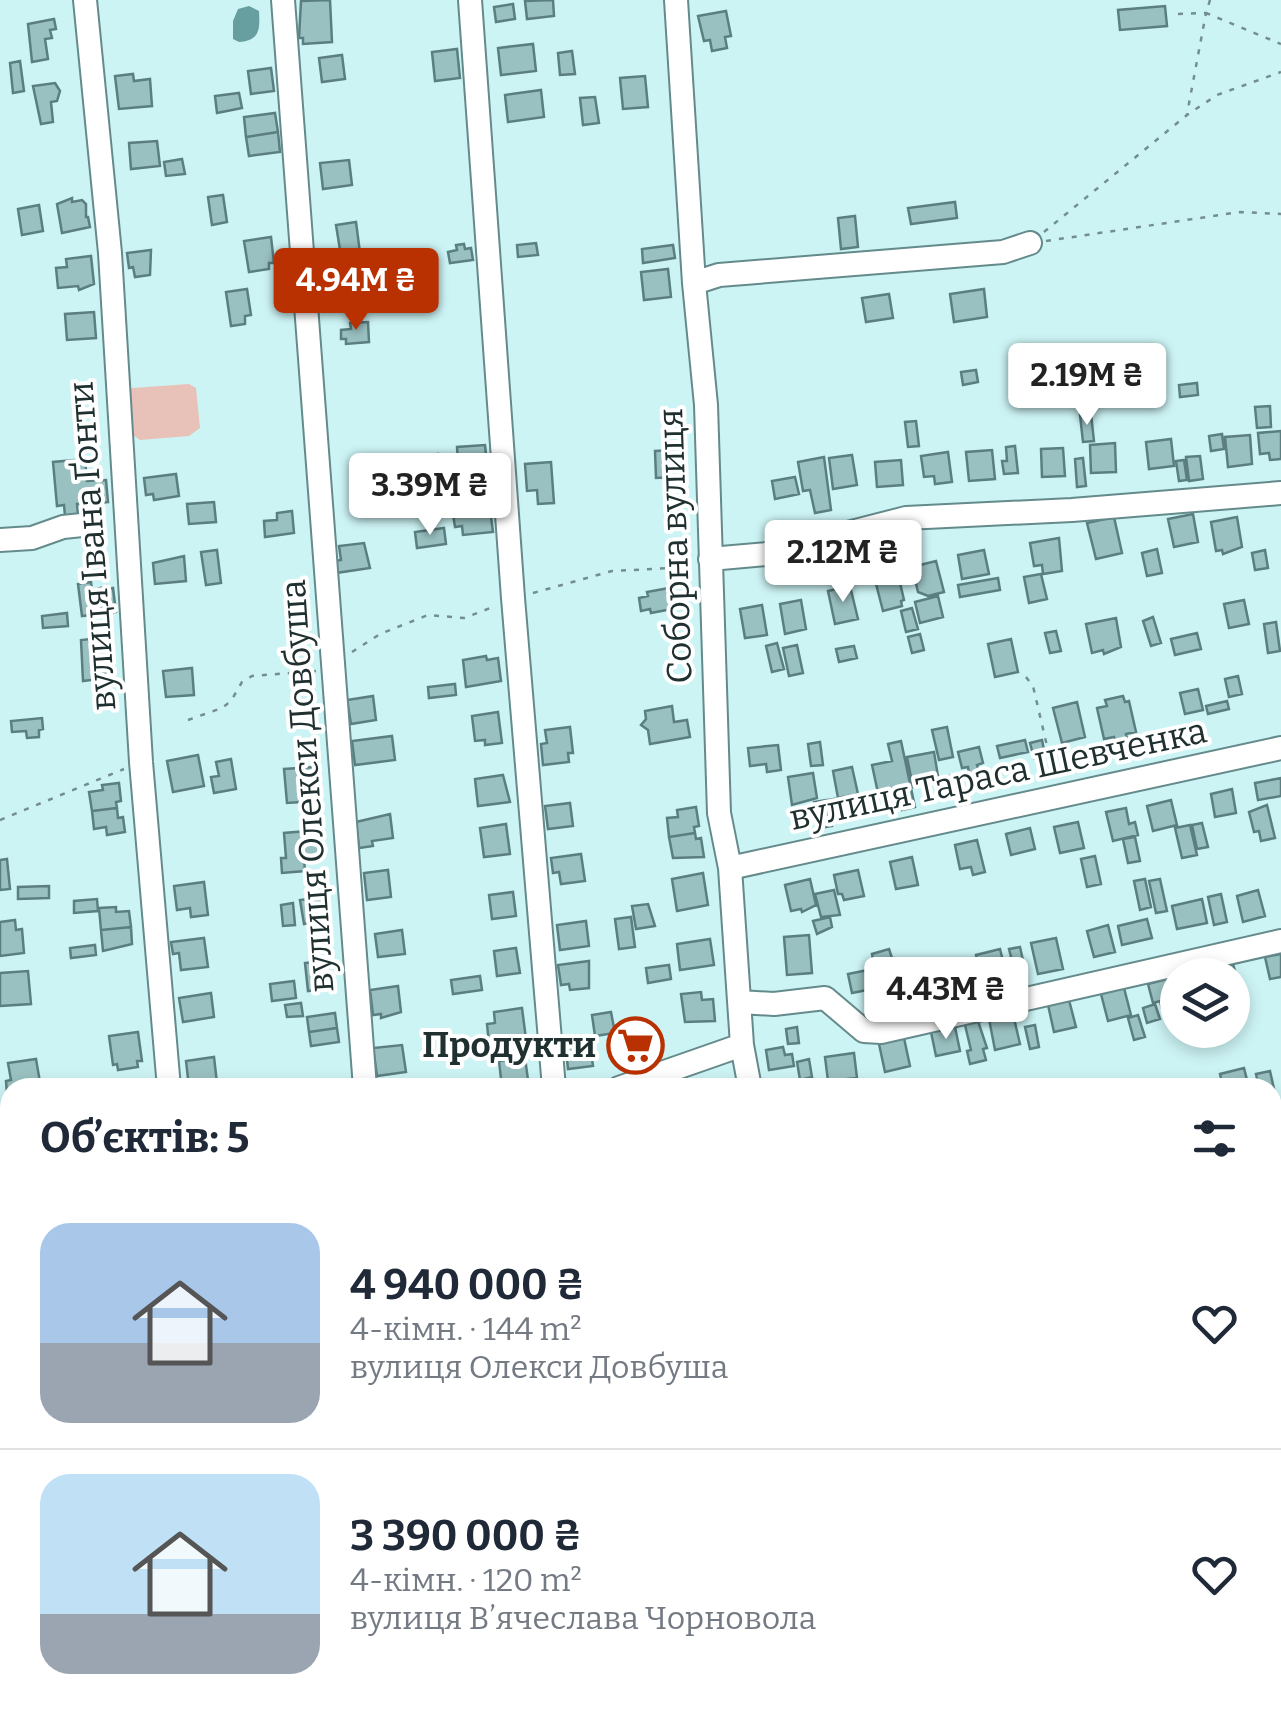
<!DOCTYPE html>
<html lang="uk">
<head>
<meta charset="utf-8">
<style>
  body { margin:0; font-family:Bitter,serif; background:#f2f2f3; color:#1f2937; height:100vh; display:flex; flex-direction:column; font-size:38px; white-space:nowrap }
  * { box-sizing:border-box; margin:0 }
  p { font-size:32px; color:#747a83 }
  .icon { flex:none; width:55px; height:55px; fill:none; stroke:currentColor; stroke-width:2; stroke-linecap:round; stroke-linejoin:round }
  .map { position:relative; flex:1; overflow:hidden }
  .sheet { position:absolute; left:0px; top:1078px; width:1282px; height:642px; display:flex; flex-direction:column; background:#fff; border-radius:30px 30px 0 0; box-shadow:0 5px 15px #0003 }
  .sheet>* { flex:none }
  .tools { position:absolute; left:1160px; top:958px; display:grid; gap:20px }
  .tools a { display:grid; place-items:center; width:90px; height:90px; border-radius:50%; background:#fff; box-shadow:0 5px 15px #0003; font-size:50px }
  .price { position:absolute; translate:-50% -85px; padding:0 22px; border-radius:10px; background:#fff; color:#222; font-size:32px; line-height:65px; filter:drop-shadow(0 2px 5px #0008) }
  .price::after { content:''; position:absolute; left:50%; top:60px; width:30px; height:22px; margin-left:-15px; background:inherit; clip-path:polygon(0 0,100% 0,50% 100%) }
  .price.on { background:#ba3101; color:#fff }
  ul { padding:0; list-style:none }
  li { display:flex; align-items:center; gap:30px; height:250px; padding:0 40px }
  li+li { border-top:2px solid #e0e1e3 }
  li span { display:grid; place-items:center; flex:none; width:280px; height:200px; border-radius:30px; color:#555 }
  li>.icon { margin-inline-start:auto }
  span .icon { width:120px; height:120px; fill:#fffc; stroke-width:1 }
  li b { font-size:42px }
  h2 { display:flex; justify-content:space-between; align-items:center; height:120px; padding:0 40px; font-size:42px }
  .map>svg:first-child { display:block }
</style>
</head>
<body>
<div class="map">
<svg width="1281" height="1718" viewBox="0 0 1281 1718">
  <rect width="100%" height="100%" fill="#cdf4f5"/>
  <path fill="#e8c2b8" d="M189 384 196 388 200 428 189 436 140 440 133 435 128 393 132 388Z"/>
  <path fill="#ddada0" d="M1281 1377V1465L1272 1455 1273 1381Z
    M584 1710H885L888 1718H587Z"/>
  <path fill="#679fa1" d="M249 6 259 11C260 30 260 40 239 42L233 39V21L238 9Z"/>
  <path fill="#9ac1c1" stroke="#5b7f80" stroke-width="2.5" d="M330 0 332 42 303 44V38H299L301 1Z
    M553 0 554 16 527 19 525 1Z
    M513 4 515 19 496 22 494 7Z
    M1165 6 1167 26 1120 30 1118 10Z
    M726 11 731 36 725 37 727 48 712 51 710 40 704 41 698 16Z
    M54 19 56 29 50 30 52 38 45 39 48 59 32 62 28 24Z
    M533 44 536 71 501 75 498 48Z
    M457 49 460 78 435 81 432 52Z
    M572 51 575 74 560 75 558 53Z
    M342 55 345 79 322 82 319 58Z
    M20 61 24 91 13 93 10 63Z
    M271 68 274 91 251 94 248 71Z
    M133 74 134 81 150 79 152 106 119 109 115 76Z
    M645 76 648 107 623 109 620 78Z
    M55 83 60 91 57 101 51 102 53 122 41 124 33 86Z
    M541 90 544 117 508 122 505 95Z
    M239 93 242 108 217 113 215 96Z
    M595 97 599 123 583 125 580 98Z
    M275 113 278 132 246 137 244 117Z
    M278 132 280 152 249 156 246 137Z
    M157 141 160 166 131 169 129 143Z
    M182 159 185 174 166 176 164 162Z
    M349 160 352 185 323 189 320 163Z
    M223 195 227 222 212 225 208 197Z
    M72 198V202L82 200 86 204V217H88L90 227 62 233 57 204Z
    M955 202 957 218 911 224 908 208Z
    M39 205 43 231 22 235 18 209Z
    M855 216 858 247 841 249 838 218Z
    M356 222 360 253 341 256 336 225Z
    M271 237 274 263H269V269L249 272 244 241Z
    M536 243 538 255 518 257 517 245Z
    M464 244 465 249 471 248 473 260 450 263 448 252 457 250 456 245Z
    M673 245 675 258 643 263 642 249Z
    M151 250 150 275 135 277 133 267 129 268 127 253Z
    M91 256 94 284 79 290 78 286 58 288 56 268 67 267 66 259Z
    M668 269 671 297 644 300 641 272Z
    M247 289 251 315 245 316V324L231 326 226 292Z
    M984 289 987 317 954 322 950 294Z
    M889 294 893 318 866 322 862 298Z
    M94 312 96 338 67 340 65 314Z
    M368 322 369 342 346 344V339H341V330L351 329 350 323Z
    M976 370 978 382 963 385 961 372Z
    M1197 383 1198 395 1180 397 1179 385Z
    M1270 406 1271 427 1257 428 1255 407Z
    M1091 414 1094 441 1083 442 1080 415Z
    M916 421 919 446 908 447 905 422Z
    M1281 431V459L1270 460 1269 453 1260 454 1258 433Z
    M1222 434 1224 449 1211 451 1209 436Z
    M1250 435 1252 464 1228 467 1225 437Z
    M1171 439 1174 466 1149 469 1146 442Z
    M1115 443 1116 472 1091 473 1090 445Z
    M485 445 488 474 459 476 457 447Z
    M1015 446 1018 473 1004 474 1002 461H1007L1006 447Z
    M1063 448 1065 476 1042 477 1041 449Z
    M674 450 675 477 656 478 655 451Z
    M992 450 995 479 969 481 966 452Z
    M948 452 952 482 935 484 934 476 924 477 921 456Z
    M438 454 441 475 421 478 418 457Z
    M852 455 857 485 833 489 829 458Z
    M1200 456 1203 479 1189 481 1186 457Z
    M824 457 831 510 815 513 810 490 803 491 798 462Z
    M1083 458 1086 486 1077 487 1075 459Z
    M85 459 87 481 106 480 108 502 77 504 78 515 65 516 64 505 57 506 53 462Z
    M901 460 903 485 877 487 875 462Z
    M1184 460 1187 480 1179 481 1176 461Z
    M551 462 554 503 538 504 537 490 527 491 525 464Z
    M176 474 179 496 154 500 153 494 146 495 144 478Z
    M795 477 799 494 775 499 772 481Z
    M214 502 216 522 189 524 187 504Z
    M490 509 493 532 463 535 462 526 455 527 453 514Z
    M292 511 294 533 265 537 264 521 277 520V513Z
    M1193 514 1198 542 1174 547 1168 519Z
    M1114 517 1122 553 1096 559 1087 523Z
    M1237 517 1242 547 1223 554 1222 550 1216 551 1211 522Z
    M444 528 446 544 417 548 415 532Z
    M1059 538 1062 571 1043 574 1042 565 1034 566 1030 543Z
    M364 543 370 568 336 573 335 561 341 560 339 546Z
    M1157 549 1162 573 1147 576 1142 553Z
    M217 550 221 583 206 585 201 552Z
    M984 550 989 574 962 579 958 555Z
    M1265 550 1268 568 1255 570 1252 553Z
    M184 556 186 581 155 584 153 563Z
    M936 561 944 592 928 596 918 592 912 567Z
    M898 574 904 600 901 601 902 606 883 611 875 580Z
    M1041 574 1047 599 1029 603 1024 577Z
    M998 578 1000 590 960 597 958 585Z
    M91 582 92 591 106 586V589L113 588 116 612 82 616 78 584Z
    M850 586 858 619 835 624 828 591Z
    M669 588 672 609 651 613 650 609 641 611 639 598 648 596 647 592Z
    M938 596 943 617 920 623 915 602Z
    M801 600 806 629 785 634 780 604Z
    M1244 600 1249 624 1229 628 1224 604Z
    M762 605 767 635 745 638 740 609Z
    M912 608 918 629 906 632 901 611Z
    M67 613 68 626 43 628 42 616Z
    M1153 617 1161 643 1151 646 1143 621Z
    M1116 618 1121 647 1104 654 1103 650 1092 653 1086 624Z
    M1276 622 1280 651 1268 653 1264 624Z
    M1056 631 1061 651 1050 653 1045 633Z
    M1197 633 1201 649 1175 655 1171 639Z
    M920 634 924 650 912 653 908 637Z
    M109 637 112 653 107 654 109 665H105L106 678 83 681 81 640Z
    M1011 639 1018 672 995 677 988 644Z
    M777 643 784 669 772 672 766 646Z
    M797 645 803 673 789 676 783 648Z
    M854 646 857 658 839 662 836 649Z
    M486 656 487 660 498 658 501 681 466 687 463 660Z
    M192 668 194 695 166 697 163 671Z
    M1238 676 1242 694 1229 697 1225 679Z
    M455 684 456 695 429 698 428 687Z
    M1198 689 1203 710 1185 714 1180 693Z
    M373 696 376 720 351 724 347 700Z
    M1123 696 1125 702 1129 701 1136 732 1126 734 1127 739 1116 742 1114 737 1104 739 1097 708 1107 706 1105 700Z
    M1227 701 1229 709 1208 714 1206 706Z
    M1077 702 1085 737 1062 743 1053 708Z
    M672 706 674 722 687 720 690 737 650 744 648 730 641 725 646 719 645 711Z
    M498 712 502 743 485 745V740L475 741 472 716Z
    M42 718 43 729 39 730V737L27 738 26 731 12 732 11 721Z
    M570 727 573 753H568L569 762 543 765 541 744 547 743 545 730Z
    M947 727 953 757 939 760 932 730Z
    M392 736 395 760 355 765 352 741Z
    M1025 740 1028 752 1000 758 997 746Z
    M1042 740 1045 755 1034 758 1030 743Z
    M901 741 915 807 902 810 897 789 878 793 872 765 892 761 888 744Z
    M820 742 823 765 811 766 808 744Z
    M778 745 781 770 767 772 766 764 750 766 748 748Z
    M979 747 983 763 977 765 979 772 969 774 968 767 962 768 958 752Z
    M934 752 939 782 913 787 907 757Z
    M198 755 204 786 173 792 167 761Z
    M231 759 236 789 214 793 211 777 219 776 216 762Z
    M314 767 317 801 287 803 284 769Z
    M852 767 858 794 838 798 833 771Z
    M813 773 817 798 792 805 788 777Z
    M957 774 962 794 951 796 946 777Z
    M503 775 510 802 478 806 475 779Z
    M1281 778V796L1258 800 1255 783Z
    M119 783 121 801 116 802 117 808 92 811 89 792 103 790 102 785Z
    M1232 789 1236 813 1215 817 1211 794Z
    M838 798 841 818 832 819 829 800Z
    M827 800 832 826 819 828 814 802Z
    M1171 800 1177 825 1153 831 1147 806Z
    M570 803 573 826 548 829 545 806Z
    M1267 805 1275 838 1261 841 1259 831 1254 832 1249 812Z
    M696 807 699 826 694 827 695 833 669 837 667 818 678 817 677 810Z
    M117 808 118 818 123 817 125 832 107 835 106 827 94 829 92 811Z
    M1126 808 1129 824 1135 822 1138 835 1113 841 1106 812Z
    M390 814 393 838 372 841 373 846 359 848 356 822Z
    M1078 822 1084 848 1060 853 1054 827Z
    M1202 823 1208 847 1197 849 1192 825Z
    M506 824 510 854 484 857 480 828Z
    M1190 825 1197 855 1182 858 1175 828Z
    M1030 828 1035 849 1011 855 1006 834Z
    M318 830 320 858 304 859 305 871 282 873 281 858H286L284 833Z
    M695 833 696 839 701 838 704 857 673 858 669 837Z
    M1135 837 1140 861 1128 863 1123 839Z
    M977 840 985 872 973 875 971 867 960 869 955 845Z
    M581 854 585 881 561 884 559 872 553 873 551 858Z
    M1095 856 1101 884 1087 887 1081 859Z
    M912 857 918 885 896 889 890 862Z
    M7 859 10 889 0 890V860Z
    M388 870 391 897 367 900 364 873Z
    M858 870 864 896 844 900 842 894H838L834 875Z
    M703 873 708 905 677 911 672 879Z
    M810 879 816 905 802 912 801 909 791 911 785 885Z
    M1145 879 1151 907 1140 910 1134 881Z
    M1160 879 1167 911 1156 913 1149 881Z
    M204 882 208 915 191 917 190 908 177 910 174 886Z
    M49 886V898L18 899V887Z
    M834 890 840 915 821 917 815 894Z
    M1258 890 1265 916 1243 922 1237 896Z
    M513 892 516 916 492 919 489 895Z
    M1221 894 1227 922 1214 925 1208 897Z
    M323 897 326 920 304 924 300 900Z
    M97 899 98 911 74 913V901Z
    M1202 899 1207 923 1177 929 1172 906Z
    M293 903 295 925 283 926 281 905Z
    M648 904 655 926 636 929 632 906Z
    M116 907V912L129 911 131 927 101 930 99 908Z
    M631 917 635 947 619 949 615 919Z
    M830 917 832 927 817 934 813 921Z
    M1147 919 1152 938 1122 945 1118 926Z
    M15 920 16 930 22 929 24 953 0 956V922Z
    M586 921 589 946 560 950 557 925Z
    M1108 925 1115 952 1094 957 1087 931Z
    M131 927 132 944 103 951 101 930Z
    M402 930 405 954 378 957 375 934Z
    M809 935 812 973 787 975 784 937Z
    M204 938 208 967 181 970 179 953 173 954 171 942Z
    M1056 938 1063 969 1038 974 1031 943Z
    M710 939 714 965 680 970 677 944Z
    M95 945 96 955 71 958 70 948Z
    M1020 947 1026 974 1016 976 1009 949Z
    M516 948 520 973 497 976 494 951Z
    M889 949 893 961 874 965 872 954Z
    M1000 949 1007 977 995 980 993 974 981 977 976 955Z
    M1281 954V977L1270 979 1265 957Z
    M327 960 331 988 308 991 305 963Z
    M589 961V988L570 990 569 984 561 985 558 965Z
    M936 962 943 990 918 996 911 968Z
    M964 963 970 988 959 991 953 966Z
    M1233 964 1241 992 1232 994V975H1209L1208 970Z
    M669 965 671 979 648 983 646 968Z
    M873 969 877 988 852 993 848 974Z
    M28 971 31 1004 0 1006V973Z
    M953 973 958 991 948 993 943 975Z
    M480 976 482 990 453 994 451 980Z
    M1171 978 1178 1005 1162 1009 1160 1001 1153 1003 1148 984Z
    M294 981 296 998 272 1001 270 984Z
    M398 986 401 1012 381 1018V1014L373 1015 370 990Z
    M1124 988 1131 1015 1108 1021 1101 994Z
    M701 992 702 1000 713 999 715 1021 685 1022 681 994Z
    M211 993 214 1017 183 1022 179 998Z
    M1069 1000 1076 1027 1054 1032 1048 1005Z
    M301 1003 303 1016 287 1017 285 1005Z
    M1155 1004 1160 1019 1147 1023 1143 1008Z
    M522 1008 526 1039 489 1044 487 1024 495 1023 494 1012Z
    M611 1012 615 1033 595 1036 592 1015Z
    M335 1013 337 1028 309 1032 307 1017Z
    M1013 1014 1020 1044 995 1050 989 1019Z
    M1138 1015 1145 1037 1134 1040 1128 1018Z
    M977 1018 987 1048 983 1049 986 1060 970 1064 967 1051 971 1050 964 1021Z
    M1035 1025 1039 1047 1030 1049 1025 1027Z
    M797 1027 799 1043 788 1044 786 1029Z
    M955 1027 960 1051 936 1056 931 1032Z
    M337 1028 339 1042 311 1046 309 1032Z
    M138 1032 142 1061H137L138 1067 118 1070 117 1064 113 1065 109 1036Z
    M641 1035 644 1053 629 1055 626 1037Z
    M589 1037 593 1066 568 1069 565 1040Z
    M904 1038 910 1066 885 1072 879 1044Z
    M402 1045 406 1072 377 1076 373 1048Z
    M783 1047 785 1055 792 1054 794 1066 769 1070 766 1050Z
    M854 1053 857 1078 828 1081 825 1057Z
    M214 1057 217 1083 189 1087 186 1061Z
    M525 1058 529 1087 502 1088 499 1061Z
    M36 1059 41 1088H10L7 1094 6 1081 11 1080 8 1063Z
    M809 1059 812 1077 800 1080 797 1062Z
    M1244 1068 1249 1088H1223L1220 1074Z
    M1270 1071 1274 1089 1259 1088 1256 1074Z
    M10 1347V1382L0 1362V1356L10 1352Z
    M1272 1479 1281 1498V1531L1278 1532 1272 1521Z
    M10 1517V1554L8 1555 0 1540V1522Z
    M1049 1710H1080L1085 1718H1053Z"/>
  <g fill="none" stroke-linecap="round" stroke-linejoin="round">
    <defs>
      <path id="minor" d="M85 0 110 253 141 762 169 1088
        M283 0 365 1088
        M470 0 513 598 554 1088
        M676 0 694 283 706 405 719 813 730 868 742 1045 750 1088
        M694 283 719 275 1003 252 1030 243
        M0 540 32 538 63 527 82 525
        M710 559 766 554 906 518 1072 510 1281 493
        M730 868 1281 748
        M740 1002 774 1004 825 998 864 1031 881 1032 1281 941
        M619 1088 742 1045
        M1272 1142 1281 1140
        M0 1323 10 1319
        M1 1657 10 1678
        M1272 1685 1277 1695 1272 1697
        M24 1710 27 1718
        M1239 1710 1243 1718"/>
    </defs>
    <use href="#minor" stroke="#658a8b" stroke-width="26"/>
    <path stroke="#738e8f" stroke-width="2.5" stroke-dasharray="5 8" stroke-linecap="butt" d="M1210 0 1206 13 1281 44
      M1178 14 1206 13 1187 114
      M1044 232 1187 115 1217 95 1281 72
      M1046 241 1240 212 1281 214
      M533 593 612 571 692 567
      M352 652 380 634 428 615 464 618 493 607
      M1026 677 1033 686 1054 776
      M188 720 222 708 231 701 242 682 252 676 316 671
      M0 820 124 769
      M1272 1353 1281 1350
      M523 1710 524 1718
      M474 1718 501 1710"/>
    <use href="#minor" stroke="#fff" stroke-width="22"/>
    <defs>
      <path id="rail" d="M1272 1331 1281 1328
        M195 1718 217 1710
        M231 1718 253 1710"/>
    </defs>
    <use href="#rail" stroke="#799495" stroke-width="9"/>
    <use href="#rail" stroke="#fff" stroke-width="5" stroke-dasharray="15" stroke-linecap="butt"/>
  </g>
  <defs>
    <symbol id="supermarket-ring" viewBox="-11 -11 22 22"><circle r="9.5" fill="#fff" stroke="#ba3101" stroke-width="1.5"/><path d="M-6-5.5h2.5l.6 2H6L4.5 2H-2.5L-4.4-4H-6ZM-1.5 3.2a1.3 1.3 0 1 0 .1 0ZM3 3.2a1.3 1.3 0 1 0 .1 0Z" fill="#ba3101"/></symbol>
  </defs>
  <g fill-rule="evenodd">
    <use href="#supermarket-ring" x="604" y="1014" width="63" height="63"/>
  </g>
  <g text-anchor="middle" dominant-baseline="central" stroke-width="8" stroke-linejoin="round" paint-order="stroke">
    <g font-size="35" fill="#203030" stroke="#fff">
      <text transform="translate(92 546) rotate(-94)">вулиця Івана Ґонти</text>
      <text transform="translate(675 546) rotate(-92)">Соборна вулиця</text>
      <text transform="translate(998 774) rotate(-12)">вулиця Тараса Шевченка</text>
      <text transform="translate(307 786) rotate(-94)">вулиця Олекси Довбуша</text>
    </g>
    <g font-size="35" font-weight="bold" fill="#203030" stroke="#fff" text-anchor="end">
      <text x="596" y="1045">Продукти</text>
    </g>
  </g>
</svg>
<div class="tools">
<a><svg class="icon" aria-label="layers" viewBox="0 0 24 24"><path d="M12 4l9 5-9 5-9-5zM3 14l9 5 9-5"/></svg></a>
</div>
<b class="price on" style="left:356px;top:333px">4.94M ₴</b>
<b class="price" style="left:1087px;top:428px">2.19M ₴</b>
<b class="price" style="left:430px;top:538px">3.39M ₴</b>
<b class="price" style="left:843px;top:605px">2.12M ₴</b>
<b class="price" style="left:946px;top:1042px">4.43M ₴</b>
<section class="sheet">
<h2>Об’єктів: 5<svg class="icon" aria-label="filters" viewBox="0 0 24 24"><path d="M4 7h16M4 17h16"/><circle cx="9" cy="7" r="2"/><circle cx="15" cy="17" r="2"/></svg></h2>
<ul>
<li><span style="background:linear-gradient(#a9c7e8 60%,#9aa5b1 0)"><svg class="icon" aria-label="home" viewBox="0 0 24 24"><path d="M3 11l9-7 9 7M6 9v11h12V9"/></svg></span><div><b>4 940 000 ₴</b><p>4-кімн. · 144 m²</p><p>вулиця Олекси Довбуша</p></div><svg class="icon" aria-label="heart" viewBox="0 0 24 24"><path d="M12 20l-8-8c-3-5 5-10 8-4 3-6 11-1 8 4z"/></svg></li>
<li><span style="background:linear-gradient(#bfe0f5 70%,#9aa5b1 0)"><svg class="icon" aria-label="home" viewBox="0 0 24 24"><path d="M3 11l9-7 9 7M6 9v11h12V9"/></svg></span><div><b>3 390 000 ₴</b><p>4-кімн. · 120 m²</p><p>вулиця Вʼячеслава Чорновола</p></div><svg class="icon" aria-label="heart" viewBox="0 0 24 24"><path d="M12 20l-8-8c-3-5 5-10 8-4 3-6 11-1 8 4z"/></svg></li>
</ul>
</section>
</div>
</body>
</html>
